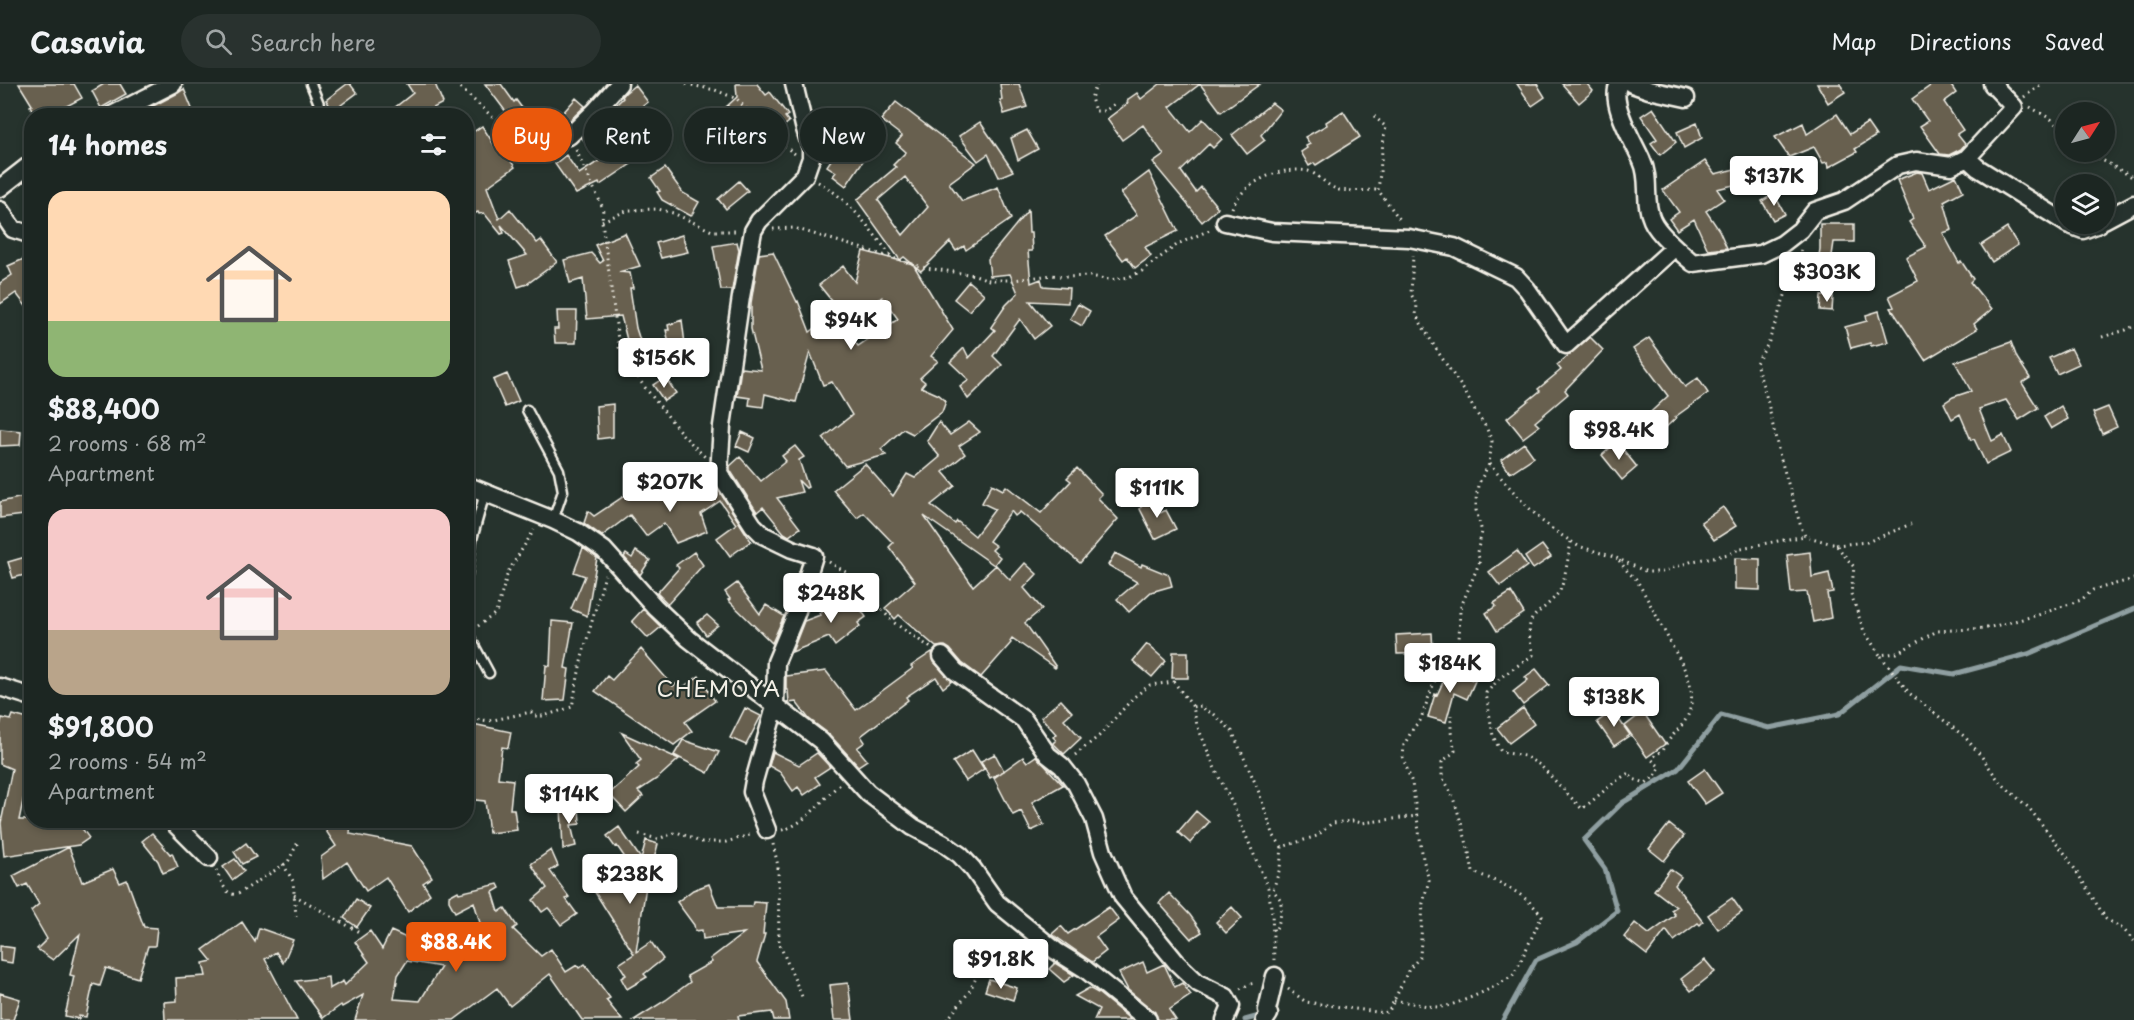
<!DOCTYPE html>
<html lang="en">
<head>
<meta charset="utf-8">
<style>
  body { margin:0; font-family:"Playpen Sans",sans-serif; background:#29322f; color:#f1f3f6; height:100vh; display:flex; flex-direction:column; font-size:22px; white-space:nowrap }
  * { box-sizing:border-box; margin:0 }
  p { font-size:20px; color:#a0a5a5 }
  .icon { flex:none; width:33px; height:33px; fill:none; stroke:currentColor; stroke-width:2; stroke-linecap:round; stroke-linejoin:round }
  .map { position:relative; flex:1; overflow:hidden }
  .side { position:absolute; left:24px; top:24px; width:450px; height:720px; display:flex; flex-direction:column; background:#1c2622; border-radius:24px; box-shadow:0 3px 9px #0003,0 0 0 2px #3a4340 }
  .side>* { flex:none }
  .top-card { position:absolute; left:492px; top:24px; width:570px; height:54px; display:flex; gap:12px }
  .needle { width:39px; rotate:54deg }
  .tools { position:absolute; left:2055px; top:18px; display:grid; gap:12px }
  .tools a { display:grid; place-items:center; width:60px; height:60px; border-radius:50%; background:#1c2622; box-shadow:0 3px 9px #0003,0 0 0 2px #3a4340; font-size:30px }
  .price { position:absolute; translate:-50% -51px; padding:0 14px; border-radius:6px; background:#fff; color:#222; font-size:20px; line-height:39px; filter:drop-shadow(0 2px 3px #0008) }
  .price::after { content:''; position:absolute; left:50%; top:36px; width:18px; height:14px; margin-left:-9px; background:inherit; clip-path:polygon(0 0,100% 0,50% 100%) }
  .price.current { background:#ea580c; color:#fff }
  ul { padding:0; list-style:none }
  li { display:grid; align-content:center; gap:12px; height:318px; padding:0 24px }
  li span { display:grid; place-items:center; height:186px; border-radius:18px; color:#555 }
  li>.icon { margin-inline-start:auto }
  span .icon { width:108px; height:108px; fill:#fffc; stroke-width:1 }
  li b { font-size:26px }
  h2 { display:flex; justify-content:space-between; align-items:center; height:72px; padding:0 24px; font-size:26px }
  .pill { padding:0 21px; border-radius:27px; background:#1c2622; box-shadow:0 3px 9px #0003,0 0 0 2px #3a4340; font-size:21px; line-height:54px }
  .pill.current { background:#ea580c; color:#fff }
  header { display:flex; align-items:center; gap:36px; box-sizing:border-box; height:84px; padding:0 30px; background:#1c2622; border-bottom:2px solid #3a4340 }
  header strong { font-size:28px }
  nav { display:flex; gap:33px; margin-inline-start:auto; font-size:21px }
  .search { width:420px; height:54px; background:#29322f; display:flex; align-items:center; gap:15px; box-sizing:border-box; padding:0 21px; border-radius:33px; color:#a0a5a5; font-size:22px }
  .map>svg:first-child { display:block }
</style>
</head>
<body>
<header>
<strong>Casavia</strong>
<div class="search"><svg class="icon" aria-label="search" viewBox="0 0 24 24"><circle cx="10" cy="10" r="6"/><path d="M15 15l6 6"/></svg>Search here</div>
<nav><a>Map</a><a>Directions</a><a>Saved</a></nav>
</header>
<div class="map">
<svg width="2134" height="936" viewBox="0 0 2134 936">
  <rect width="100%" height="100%" fill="#26332d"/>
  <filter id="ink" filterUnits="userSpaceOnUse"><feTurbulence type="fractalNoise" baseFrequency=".0167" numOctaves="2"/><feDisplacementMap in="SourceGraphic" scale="12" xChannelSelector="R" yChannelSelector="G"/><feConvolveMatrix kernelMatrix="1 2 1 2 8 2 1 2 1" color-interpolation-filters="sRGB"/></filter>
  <g filter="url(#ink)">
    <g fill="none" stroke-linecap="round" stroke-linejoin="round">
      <path stroke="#8f9fa1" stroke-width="5" d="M1245 936 1263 931
        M1503 936 1536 876 1577 858 1617 827 1605 785 1584 756 1622 719 1678 685 1721 631 1769 644 1839 630 1901 581 1954 590 2028 570 2134 525"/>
    </g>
    <path fill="#676050" stroke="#f4f1e8" stroke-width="1.5" fill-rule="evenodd" d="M19 0H74L82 14 57 27 60 32H36L30 22 32 21Z
      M104 0H120L126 10 101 24 92 7Z
      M347 0H350L357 9 333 27 326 16Z
      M407 0H435L443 19 418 32H384L413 9Z
      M485 0H501L514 18 516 16 540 48 528 57Z
      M736 0H757L766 11 770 8 788 31 785 33 789 38 779 46 777 44 747 65 728 39 718 52 702 40 710 30 715 33 737 13Z
      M1000 0H1019L1027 23 1004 30 1000 16H1002Z
      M1160 0H1200L1170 23 1190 48 1203 35 1222 55 1213 64 1209 60 1181 87 1196 108 1201 103 1218 124 1202 138 1153 79 1164 71 1143 41 1122 56 1107 35 1128 19 1127 16 1137 9 1141 15Z
      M1200 0H1260L1221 28Z
      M1517 0H1537L1545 13 1532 22Z
      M1562 0H1587L1593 7 1579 19Z
      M1817 0H1840L1845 8 1828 19Z
      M1933 0H1950L1956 9 1944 18 1963 46 1957 50 1965 60 1961 65 1949 71 1940 70 1920 42 1928 37 1912 15Z
      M635 1 648 18 621 39 637 59 624 69 631 80 600 101 599 99 576 110 555 80 566 71 579 90 602 75 582 54 623 14 622 13 625 9Z
      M184 5 195 32H134L178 9Z
      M576 14 585 22 568 38 561 31Z
      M896 18 976 79 949 99 962 117 998 103 1011 135 966 166 964 162 956 167 950 158 921 187 904 173 900 176 857 116 896 83 893 81 906 68 896 59 902 52 881 36ZM905 93 928 123 903 151 878 116Z
      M1272 19 1281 26 1261 51 1265 56 1247 70 1232 51Z
      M1653 24 1676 58 1660 71 1651 59 1657 55 1641 32Z
      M1343 27 1360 53 1316 81 1314 79 1309 82 1301 68 1307 64 1306 62 1310 60 1305 53 1327 41 1326 38Z
      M1837 30 1850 50 1867 39 1876 52 1855 65 1857 68 1829 83 1828 78 1823 79 1814 63 1789 73 1775 53 1803 39 1807 50Z
      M980 38 997 63 1013 87 999 93 988 70 978 77 959 52Z
      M1697 39 1702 54 1684 64 1677 48Z
      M838 41 848 53 839 60 863 77 846 102 833 92 836 88 827 82 833 73 819 55 816 44 826 51Z
      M482 42 495 62 499 60 515 83 487 103 499 135 510 125 537 159 541 156 557 178 527 200 518 203 509 177 527 171 501 141 504 149 501 150 484 129 479 130 478 128 466 133V53Z
      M1027 46 1038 65 1018 76 1011 54Z
      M1705 77 1715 90 1739 84 1742 99 1717 105 1724 115 1706 127 1719 146 1727 164 1708 166 1694 135 1677 146 1669 135 1679 128 1663 106Z
      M665 84 683 109 699 118 691 132 662 116 657 108 660 107 651 94Z
      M1149 88 1178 147 1145 163 1151 172 1135 184 1127 173 1123 176 1105 152 1137 131 1121 109Z
      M1917 88 1922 89 1929 105 1956 92 1963 107 1944 117 1952 146 1943 149 1959 179 1961 177 1973 195 1970 198 1992 225 1974 240 1977 245 1925 276 1891 224 1894 223 1889 212 1918 197 1906 173 1926 163 1909 138 1913 135 1897 96Z
      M739 97 748 107 726 125 718 115Z
      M1774 110 1785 130 1773 136 1762 117Z
      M1028 126 1029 149H1031L1032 167H1028L1031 199 1041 195 1043 202 1069 204 1068 219 1030 217 1050 242 1034 255 1020 235 993 272 1002 281 968 315 960 303 969 296 950 278 964 264 969 274 995 246 991 243 1006 221 1018 209 1010 190 990 192 988 175Z
      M1820 140H1854V158H1834L1828 199 1815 197 1820 165Z
      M2007 144 2018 161 1992 178 1981 161Z
      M625 149 640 182 619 188 630 189 633 204H630L636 244 643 266H640V270L631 272 621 232 587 235 583 195 570 199 564 176 591 169 600 179 603 177 595 161Z
      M682 151 688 168 661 174 656 159Z
      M737 158 739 166 732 206H721L713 162Z
      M863 167 913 180 953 246 931 272 938 277 920 294 925 298 921 303 939 311 946 317 942 328 913 350 903 345 881 365 886 371 845 382 823 354 852 331 832 298 823 301 810 268 796 318 765 310 763 323 749 321 750 314 737 312 741 284 761 286 751 245V219L759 170 773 168 797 218 798 217 810 248 834 230 858 262 898 235 882 213 864 227 860 221 844 232 819 201 843 182 855 198Z
      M26 174 32 185V230L16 209 0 220V199L12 191 8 182Z
      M969 197 984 210 969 227 954 215Z
      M1821 212H1833L1832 227 1820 226Z
      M1078 220 1090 227 1082 242 1070 235Z
      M557 227H577L576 259H555L554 245H558Z
      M1879 227 1888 258 1871 262 1870 259 1851 264 1845 243 1867 237 1866 231Z
      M682 236 685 260 670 263 666 246H669L668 241Z
      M1590 253 1603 266 1565 306 1568 310 1535 338 1539 342 1523 354 1507 334 1540 307 1538 305 1561 286 1557 281Z
      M1649 254 1685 303 1698 294 1708 309 1675 333 1676 334 1654 354 1640 338 1668 312 1633 265Z
      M2011 258 2017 274 2030 294 2022 299 2038 324 2019 336 2006 316 1979 325 1992 357 2003 351 2011 368 1986 380 1974 355 1971 356 1960 330 1952 335 1944 319 1953 313 1971 307 1955 278Z
      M2071 264 2079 280 2057 290 2049 274Z
      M507 290 519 317 505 323 493 296Z
      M665 293 676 309 664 317 653 301Z
      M613 320V353L598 355 596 322Z
      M2061 322 2068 335 2051 345 2044 333Z
      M2108 323 2117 343 2102 350 2093 329Z
      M939 338 950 351 969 338 980 348 959 362 965 370 943 388 955 402 931 421 955 440 957 437 975 452 995 425 982 419 992 400 1003 406 1006 402 1041 429 1071 397 1067 394 1077 384 1102 410 1098 414 1118 435 1080 479 1020 428 1015 432 1011 427 989 457 996 462 992 466 1000 473 994 481 924 432 973 502 996 481 1010 496 1025 479 1037 490 1024 504 1042 525 1025 539 1056 583 1055 584 1012 554 1010 557 1011 559 981 593 962 579 950 565 945 562 936 563 899 531 895 535 885 524 915 498 889 463 893 459 864 429 857 434 833 406 865 380 893 412 907 390 915 394 940 373 927 357Z
      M0 345 21 347 20 361 0 362Z
      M742 348 755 354 749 368 736 362Z
      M1617 358 1637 383 1622 396 1602 371Z
      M1524 359 1534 373 1510 389 1501 376Z
      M795 362 804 373 799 376 808 403 806 404 798 396 802 408 777 414 800 444 789 452 784 449 763 423 757 428 730 386V382L740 373 761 397 786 377 782 372Z
      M644 389 659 416 663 413 666 417 698 405 695 401 709 391 751 457 730 472 717 454 736 440 720 417 701 430 707 447 676 459 664 439 646 452 630 431 602 452 584 439 588 427 594 432 633 406 630 401Z
      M32 411V430L0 434V418Z
      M1148 411 1160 429 1166 426 1176 445 1155 455 1140 425Z
      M1723 423 1736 442 1714 456 1701 438Z
      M1542 461 1551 473 1533 485 1525 473Z
      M583 464 597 474 587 532 571 525 585 492 574 488Z
      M636 467 650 476 640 491 624 473 626 470 632 474Z
      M1517 467 1527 482 1500 502 1489 488Z
      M694 468 703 481 668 520 657 509 679 484 676 481Z
      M1810 468 1812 493 1829 489 1833 508 1827 509 1831 534 1813 538 1807 508 1791 509 1787 471Z
      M1115 469 1141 483 1142 480 1169 491 1172 502 1151 508 1129 528 1117 515 1137 498 1108 481Z
      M32 471V489L13 494 8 478Z
      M1735 474 1760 475V506L1735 505Z
      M737 499 760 530 766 521 784 532 772 559 728 516 730 515 725 508Z
      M1511 508 1524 529 1497 547 1486 529 1496 522 1494 519Z
      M849 509 866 533 858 539 860 542 835 562 829 553 792 568 804 537 820 531 819 529Z
      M643 525 661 543 648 554 632 537Z
      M707 531 718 541 706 551 697 539Z
      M552 537 573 539 565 584 569 585 565 616 543 617 546 581 550 582Z
      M1432 549 1433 569 1397 570 1396 551Z
      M1147 560 1166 577 1152 593 1133 577Z
      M641 565 673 602 679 598 683 603 699 592 715 617 685 638 692 647 674 661 595 607 607 592 612 596Z
      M932 568 934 578 952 597 943 604 936 593 906 613 908 616 861 652 865 658 857 664 867 676 858 682 829 650 809 635 796 618 789 619 788 606H786V592L826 587 856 626 913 584 911 582Z
      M1173 568H1188V594H1172Z
      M1449 585 1475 597 1467 615 1454 609 1446 638 1428 633 1435 610 1437 611Z
      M1536 585 1549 601 1523 621 1513 608 1528 596 1525 593Z
      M1061 616 1072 628 1064 635 1081 654 1064 670 1053 659 1056 656 1053 653 1056 650 1041 633Z
      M745 624 761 632 746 661 730 654Z
      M1523 624 1534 640 1509 659 1497 644Z
      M1613 627 1630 651 1614 662 1597 638Z
      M1643 628 1665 660 1647 673 1625 642Z
      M13 631 32 636V690L29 689 19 736H76L89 754 79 761 4 772 1 739 12 685 0 680V642L2 634 11 636Z
      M468 639 511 648 508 664 502 663 498 694 513 696 510 725H514L517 746 489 749 485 717 466 715Z
      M622 649 679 675 658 694 638 707 643 712 626 728 609 710 639 683 636 680 641 676Z
      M683 656 719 668 708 689 674 671Z
      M972 666 984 685 966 697 953 678Z
      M773 668 799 681 817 669 830 683 815 693 820 700 804 711 798 703 793 707 780 688 769 682Z
      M995 670 1004 687 990 694 981 677Z
      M1036 672 1063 701 1032 718 1044 741 1031 747 1021 727 1013 731 994 694 1023 673 1027 678Z
      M1705 685 1722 709 1705 720 1688 697Z
      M579 722 580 740 571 741 576 762 563 765 561 723Z
      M1196 727 1209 738 1190 759 1178 748Z
      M319 736H351L350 750 412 762 432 793 423 799 430 810 408 828 386 793 366 807 347 778 323 795 321 773 336 762Z
      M1669 740 1684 752 1664 777 1649 765Z
      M619 743 641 775 646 756 658 760 654 775 660 776 657 790 650 789 646 802 636 868 651 858 663 875 644 890 647 893 627 905 621 894 626 891 619 880 634 870 586 794 636 797 637 791 617 762 615 763 607 752Z
      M152 749 170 770 172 769 178 783 163 789 158 777 142 757Z
      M246 759 256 773 242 780 234 768Z
      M69 763 82 798 113 785 120 799 127 796 144 843 157 844 155 862H148L138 894 106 884 100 902 93 900 86 933 79 932V935L65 932 74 892 70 891 80 850 53 876 37 865 47 855 31 827 39 820 27 800 19 804 13 792Z
      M551 766 558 782 550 787 569 813 566 815 577 830 561 841 550 826 548 824 542 828 533 816 547 804 531 780Z
      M235 775 244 787 232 796 223 783Z
      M1670 785 1681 793 1675 801 1703 838 1700 841 1698 839 1674 857 1666 846 1647 871 1624 853 1635 839 1649 850 1675 831 1671 826 1676 823 1654 806Z
      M498 800 500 804 493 808 499 828 505 824 517 842 513 845 541 872 551 865 566 888 577 881 579 884 585 880 610 914 606 916 622 936H582L550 890 510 922 497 904 454 936H355L363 911 342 923 341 921 323 934 296 897 328 893 329 905 343 897 345 901 369 878 355 858 370 847 382 865 391 847 435 867 429 858 447 861 457 845 487 863 474 818 455 828 449 817V812L458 807 459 809ZM407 877 441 883 420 917 394 915 398 891Z
      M709 800 718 823H752L753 818 766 819 763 850H765L757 878 786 918 789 936H774L772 928 738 932 739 936H634L666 916 690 898 687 892 712 878 710 875 744 849 703 855 702 846 695 847 694 841 677 818 693 806Z
      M1169 809 1190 831 1202 848 1191 855 1159 819Z
      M1732 814 1742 828 1718 845 1708 831Z
      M356 815 370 824 357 843 344 834Z
      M1109 823 1119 836 1096 853 1106 867 1092 878 1052 850 1061 842 1068 850Z
      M1232 823 1242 834 1226 849 1216 838Z
      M242 838 255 858 259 844 293 856 283 879 276 868 265 875 297 936H165L164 918 177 917 176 894 206 892 203 879 212 877 203 866Z
      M0 862 14 864 12 879 0 877Z
      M1705 876 1715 888 1691 907 1681 895Z
      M1143 878 1147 888 1164 880 1175 903 1182 899 1191 911 1169 926 1176 936H1158L1155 928 1128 906 1119 889Z
      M1055 879 1074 891 1064 898 1049 885Z
      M989 895 1017 904 1013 916 985 907Z
      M848 899 853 936H834L830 901Z
      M1089 904 1098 909 1131 936H1094L1099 925 1075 912Z
      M0 909 20 915 13 936H0Z"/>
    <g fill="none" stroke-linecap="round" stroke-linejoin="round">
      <defs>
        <path id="lane" d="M311 0 324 32
          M527 326 559 386 563 407 553 436
          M466 497 472 455 485 409
          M466 534 467 548 489 589"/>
        <path id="street" d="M1619 0C1608 18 1635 60 1642 77 1651 95 1643 117 1652 136 1658 150 1681 169 1693 179L1761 170 1782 160 1800 146 1815 127 1844 117 1898 81 1916 77 1951 82 1967 74 1978 84 2066 139
          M1632 0 1649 6 1686 14
          M110 32 173 0
          M569 52 595 27 619 0
          M1967 74 2014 23 1992 0
          M0 104 32 79
          M0 126 13 145 32 151
          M2104 136 2134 120
          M1225 138 1272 148 1409 154 1454 163 1516 193 1527 205 1566 261 1674 164
          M2067 140 2083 146 2099 140
          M466 401 553 436 578 448 604 466 655 523 689 555 821 657 868 709 913 743 943 759 960 771 973 785 997 819 1056 867 1085 885 1148 936
          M942 572 955 587 1024 636 1048 671 1062 682 1076 700 1094 735 1103 768 1123 813 1177 879 1198 899 1226 913 1231 922 1225 936
          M0 603 32 613
          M171 736 209 774
          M767 746 752 708 754 697 775 623 776 578 796 530 814 472 792 465 763 451 753 441 719 389 722 342 741 213 753 147 759 137 805 91 811 74V64L804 42 794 0
          M1265 936 1269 930 1267 926 1275 892"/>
      </defs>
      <use href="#lane" stroke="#f4f1e8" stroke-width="13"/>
      <use href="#street" stroke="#f4f1e8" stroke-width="21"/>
      <path stroke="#f4f1e8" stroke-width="3" stroke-dasharray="1.5 4.5" stroke-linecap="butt" d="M456 0 529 66C541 71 547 68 557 60
        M686 0 715 6 737 15 772 53 795 70
        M1097 0 1091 14 1095 27H1105L1116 19
        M2024 13 2042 0
        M2030 23 2051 35 2066 52
        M1374 32 1386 43C1381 64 1381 85 1378 106L1401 137
        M576 66 603 124 602 137 619 263 643 301 682 350 705 373
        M2088 68 2134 94
        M818 98C849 115 870 145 891 172
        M1232 124C1243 98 1280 82 1308 87 1318 90 1326 101 1336 105 1343 108 1369 106 1378 106
        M602 137 629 126 658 125 673 129 712 147H736
        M773 145 794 144 926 184 975 191 989 196H1013L1052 191 1065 193 1090 192 1110 196 1129 193 1142 187 1178 160 1212 145
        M1801 166 1768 260 1756 279 1767 315 1779 369 1801 443 1805 452 1836 461 1854 483 1851 510 1864 547 1880 571 1897 569 1937 547 1987 544 2038 531 2081 516 2093 506 2134 495
        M2102 253 2126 246 2134 242
        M1489 380 1520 415 1542 437 1555 447 1578 462 1614 473 1647 488H1662L1693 477 1729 470 1741 464 1805 452
        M1571 458C1569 468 1564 502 1559 508 1537 537 1522 524 1533 571L1501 593 1486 609 1493 652 1501 668 1524 672 1540 681 1582 725C1598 713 1612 698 1629 689L1633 695 1646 699 1655 692 1660 683 1652 676 1656 670 1663 667C1669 650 1686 643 1690 625 1697 598 1678 575 1667 552 1657 533 1647 514 1636 495L1628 488 1618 475
        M1836 461 1867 458 1911 440
        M829 478 849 490 893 538 931 564
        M478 542 496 529 508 488 534 446
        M1881 572 1909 609 1965 653 1982 673 1999 697 2029 724 2066 771 2106 835 2123 845 2134 857
        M1193 623 1202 622 1205 626 1214 630 1232 647 1257 703 1274 752 1282 763 1317 752 1332 739 1353 737 1362 739 1417 732
        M466 634 489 637 531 628 535 632H544L572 623 582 573 605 491
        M1075 671 1099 652 1134 613 1150 601 1174 598 1193 623 1197 641 1216 687 1233 721 1268 804 1272 829 1274 876
        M782 746C805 741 823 714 840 700
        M639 750 658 755 677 748 700 758H726L753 750
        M773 760 778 782 779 859 803 915
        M283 780 293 797 296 832
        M216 786C221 796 225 813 238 810L288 778 299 756
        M294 811 359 848
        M1273 845 1274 847C1280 841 1283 824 1280 815 1278 812 1275 809 1273 806L1280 784 1282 763
        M1240 905 1250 900 1256 899
        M1288 905 1306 918 1384 929 1389 927 1409 885 1420 873 1423 819 1429 796 1423 775 1412 699 1403 674 1404 661 1414 643 1420 637 1435 596 1446 586 1451 564 1459 558 1460 525 1480 477 1477 468 1482 448 1476 426V416L1478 401 1489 380 1492 357 1486 343 1475 327 1465 308 1436 265 1416 231 1417 221 1411 210 1413 171
        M1394 917C1409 917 1425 923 1440 923 1456 922 1501 901 1513 891 1517 887 1537 841 1542 832 1524 808 1500 798 1473 788 1470 770 1454 704 1442 694V678L1455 667 1451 648V631
        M947 936 969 908 981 884 1018 858"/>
      <use href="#lane" stroke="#26332d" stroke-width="8"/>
      <use href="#street" stroke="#26332d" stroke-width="16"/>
    </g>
  </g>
  <g text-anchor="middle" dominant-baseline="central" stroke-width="4.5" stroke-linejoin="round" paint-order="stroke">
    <g font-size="22" letter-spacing="1.5" fill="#f4f1e8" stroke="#26332d">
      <text x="719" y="603">CHEMOYA</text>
    </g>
  </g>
</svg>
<div class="tools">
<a><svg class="needle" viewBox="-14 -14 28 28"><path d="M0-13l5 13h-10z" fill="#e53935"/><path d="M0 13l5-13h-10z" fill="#a0a5a5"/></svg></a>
<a><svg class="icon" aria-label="layers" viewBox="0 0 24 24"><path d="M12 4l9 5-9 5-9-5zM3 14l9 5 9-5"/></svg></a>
</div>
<b class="price" style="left:1774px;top:123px">$137K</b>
<b class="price" style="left:1827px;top:219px">$303K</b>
<b class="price" style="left:851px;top:267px">$94K</b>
<b class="price" style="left:664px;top:305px">$156K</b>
<b class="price" style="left:1619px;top:377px">$98.4K</b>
<b class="price" style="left:670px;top:429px">$207K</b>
<b class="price" style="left:1157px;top:435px">$111K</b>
<b class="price" style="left:831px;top:540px">$248K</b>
<b class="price" style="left:1450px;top:610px">$184K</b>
<b class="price" style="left:1614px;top:644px">$138K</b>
<b class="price" style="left:569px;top:741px">$114K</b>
<b class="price" style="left:630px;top:821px">$238K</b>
<b class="price current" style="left:456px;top:889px">$88.4K</b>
<b class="price" style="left:1001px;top:906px">$91.8K</b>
<div class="top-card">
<a class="pill current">Buy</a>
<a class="pill">Rent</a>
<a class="pill">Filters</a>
<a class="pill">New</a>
</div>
<section class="side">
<h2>14 homes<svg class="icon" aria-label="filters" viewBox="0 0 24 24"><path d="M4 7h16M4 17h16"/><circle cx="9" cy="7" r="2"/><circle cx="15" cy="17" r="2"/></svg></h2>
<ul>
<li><span style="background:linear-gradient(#ffd9b3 70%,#8fb573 0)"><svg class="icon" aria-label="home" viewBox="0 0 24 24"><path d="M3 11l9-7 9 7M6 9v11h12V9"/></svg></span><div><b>$88,400</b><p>2 rooms · 68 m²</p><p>Apartment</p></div></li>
<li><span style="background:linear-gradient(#f6c9c9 65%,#b9a48a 0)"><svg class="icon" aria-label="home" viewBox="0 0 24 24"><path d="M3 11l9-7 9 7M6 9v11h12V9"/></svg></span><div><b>$91,800</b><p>2 rooms · 54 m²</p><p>Apartment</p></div></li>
</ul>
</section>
</div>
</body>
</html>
